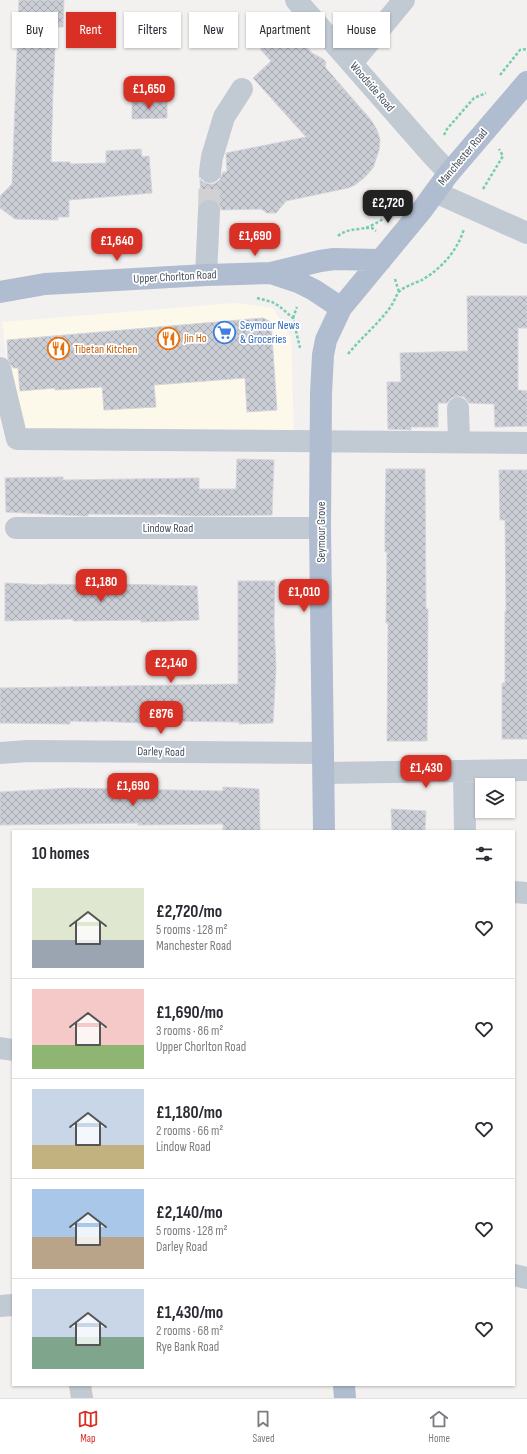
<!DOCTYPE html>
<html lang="en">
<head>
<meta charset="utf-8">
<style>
  body { margin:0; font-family:"Sofia Sans Condensed",sans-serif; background:#f2f2f3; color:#2b2b33; height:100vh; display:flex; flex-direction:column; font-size:15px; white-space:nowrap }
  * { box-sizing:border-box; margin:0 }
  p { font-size:13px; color:#7c7c81 }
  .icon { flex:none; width:22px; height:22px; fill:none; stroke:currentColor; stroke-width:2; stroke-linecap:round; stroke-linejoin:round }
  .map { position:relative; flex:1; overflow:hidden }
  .panel { position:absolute; left:12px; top:830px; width:503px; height:556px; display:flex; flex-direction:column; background:#fff; border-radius:0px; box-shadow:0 1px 3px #0004 }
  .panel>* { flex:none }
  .banner { position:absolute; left:12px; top:12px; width:503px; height:36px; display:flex; gap:8px }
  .fabs { position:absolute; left:475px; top:778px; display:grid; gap:8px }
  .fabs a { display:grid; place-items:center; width:40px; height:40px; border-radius:0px; background:#fff; box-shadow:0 1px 3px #0004; font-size:20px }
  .price { position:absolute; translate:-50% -34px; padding:0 9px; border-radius:8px; background:#d93025; color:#fff; font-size:13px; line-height:26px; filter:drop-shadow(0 1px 2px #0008) }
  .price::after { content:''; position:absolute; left:50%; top:24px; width:12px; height:9px; margin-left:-6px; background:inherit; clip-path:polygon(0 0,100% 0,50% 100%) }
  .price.on { background:#222; color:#fff }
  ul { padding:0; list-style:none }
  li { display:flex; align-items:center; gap:12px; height:100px; padding:0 20px }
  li+li { border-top:1px solid #e1e1e2 }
  li span { display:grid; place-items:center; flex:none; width:112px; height:80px; border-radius:0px; color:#555 }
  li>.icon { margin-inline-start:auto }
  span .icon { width:48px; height:48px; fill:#fffc; stroke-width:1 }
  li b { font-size:17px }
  h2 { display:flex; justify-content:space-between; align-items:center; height:48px; padding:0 20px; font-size:17px }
  .chip { padding:0 14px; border-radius:0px; background:#fff; box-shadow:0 1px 3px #0004; font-size:14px; line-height:36px }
  .chip.on { background:#d93025; color:#fff }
  .menu { display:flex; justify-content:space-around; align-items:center; height:56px; border-top:1px solid #e1e1e2; background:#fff; font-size:11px; color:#7c7c81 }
  .menu a { display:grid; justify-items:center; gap:2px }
  .menu .on { color:#d93025 }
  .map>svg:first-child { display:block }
</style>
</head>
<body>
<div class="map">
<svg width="527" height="1398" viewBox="0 0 527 1398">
  <defs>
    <pattern id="building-cross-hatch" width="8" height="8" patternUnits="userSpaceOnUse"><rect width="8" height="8" fill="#ccced6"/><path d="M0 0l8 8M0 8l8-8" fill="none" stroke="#a8aab1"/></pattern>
  </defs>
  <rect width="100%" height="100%" fill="#f3f0f0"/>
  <path fill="#fcf9ea" d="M235 303 273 308 291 338 294 432 23 429 10 384 2 322Z"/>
  <path fill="url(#building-cross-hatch)" stroke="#d4d5dc" d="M19 0H64L63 27H56L53 90 51 162H70V164L106 163V151L141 149 142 157 149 156 152 193 69 200V217H58V220L15 219 0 208V196L12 184Z
    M298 38 312 53 323 59 326 62 325 67 371 120 377 130 380 140 379 150 373 168 365 177 355 185 348 188 286 201 276 213H267L261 209 221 210 220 205 215 200 209 199 201 202 200 179 203 182 209 184H214L220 180 223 172H227L226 153 306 137 253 78 271 61 260 49Z
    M132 101H167V118L132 119Z
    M467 296H527V328H518V390L527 391V426L495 427 494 404 469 403 464 397 458 396 451 398 447 403H438V427H411V430L388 429 387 382H401L400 353 468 351Z
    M263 318 271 322 277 410 247 412 245 378 154 385 156 407 104 410 102 387 55 390V388L20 391 18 368H13L8 359 7 340Z
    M237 459 274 460 272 515 194 516 157 514V515L88 514V516H84L6 512 5 478 63 477V480L199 478V489H236Z
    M386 469H425L426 609H428L427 741H387L388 623H386L387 552H385V525Z
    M499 470H527V739H502V683H505V611H506L505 520H500Z
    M238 581H275L274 623 276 667 273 723 239 724V722L165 721H140V723L98 721V722L70 721V724L0 723V688L238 684Z
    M5 583 47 585V584L116 586V584L197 586 199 620 141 622V620L73 621V619L5 621Z
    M223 787 259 789 260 831H223V824L138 825V823L0 825V792L69 788 223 791Z
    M391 809 426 811 425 831H392Z"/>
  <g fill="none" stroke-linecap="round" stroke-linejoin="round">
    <path stroke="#d1d0d3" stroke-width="22" stroke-dasharray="22 11" stroke-linecap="butt" d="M209 211 210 172"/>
    <path stroke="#76cead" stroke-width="2.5" stroke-dasharray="3 2" stroke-linecap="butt" d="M500 75 520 50 527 49
      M444 135 447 129 474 98 486 93
      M483 189 503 156 499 149
      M366 228H372L376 231
      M338 236C346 229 355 230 365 228 371 226 379 222 384 218
      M395 279 399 292
      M257 298 272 302 279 306 293 318 300 348
      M293 318 297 307
      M348 354C361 338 377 325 389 309 393 304 395 298 398 293 402 287 416 283 422 280 442 268 457 251 464 229"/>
    <path stroke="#c1c9d2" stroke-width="22" d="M296 0 432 155 449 173
      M352 63 404 0
      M210 172 212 157 224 117 242 89
      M435 192 527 233
      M206 275 209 211
      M0 368 17 439 527 443
      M458 408 459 442
      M16 528H320
      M0 753 28 751 323 753
      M464 771 465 831
      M325 773 527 770
      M514 892 527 893
      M0 1048 13 1050
      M514 1275 527 1278
      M0 1306 13 1305
      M80 1385 82 1398"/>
    <path stroke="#b0bccf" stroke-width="22" d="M271 273 320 261 334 259 381 260
      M0 292 45 284 206 275 271 273 298 282 314 290 341 308
      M324 831 320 528 321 394 323 355 326 340 341 308 422 210 449 173 527 82
      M344 1385 345 1398"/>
  </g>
  <defs>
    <symbol id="supermarket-ring" viewBox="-11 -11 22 22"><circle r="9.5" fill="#fff" stroke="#3f7fe0" stroke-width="1.5"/><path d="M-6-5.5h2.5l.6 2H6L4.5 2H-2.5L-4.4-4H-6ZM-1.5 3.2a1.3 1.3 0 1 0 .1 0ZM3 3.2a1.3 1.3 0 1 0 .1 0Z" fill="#3f7fe0"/></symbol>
    <symbol id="restaurant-ring" viewBox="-11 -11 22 22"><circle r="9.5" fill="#fff" stroke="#e8710a" stroke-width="1.5"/><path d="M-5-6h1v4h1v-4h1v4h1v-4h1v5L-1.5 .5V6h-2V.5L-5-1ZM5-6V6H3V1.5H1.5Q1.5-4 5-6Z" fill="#e8710a"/></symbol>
  </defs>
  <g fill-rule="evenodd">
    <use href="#supermarket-ring" x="212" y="320" width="25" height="25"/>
    <use href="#restaurant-ring" x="156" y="326" width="25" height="25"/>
    <use href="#restaurant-ring" x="46" y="336" width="25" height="25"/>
  </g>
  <g text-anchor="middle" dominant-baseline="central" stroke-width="3.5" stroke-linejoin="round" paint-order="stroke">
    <g font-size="12" fill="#48515e" stroke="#fff">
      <text transform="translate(372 87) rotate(49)">Woodside Road</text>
      <text transform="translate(463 157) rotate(-50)">Manchester Road</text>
      <text transform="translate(175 277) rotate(-3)">Upper Chorlton Road</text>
      <text x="168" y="528">Lindow Road</text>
      <text transform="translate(321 532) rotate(-90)">Seymour Grove</text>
      <text transform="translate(161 752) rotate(1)">Darley Road</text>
    </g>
    <g font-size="12" fill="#366cbe" stroke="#fff" text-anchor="start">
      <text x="240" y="325">Seymour News<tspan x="240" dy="14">&amp; Groceries</tspan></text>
    </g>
    <g font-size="12" fill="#c56008" stroke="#fff" text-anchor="start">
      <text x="184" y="338">Jin Ho</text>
      <text x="74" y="349">Tibetan Kitchen</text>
    </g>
  </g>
</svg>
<div class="fabs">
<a><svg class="icon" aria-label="layers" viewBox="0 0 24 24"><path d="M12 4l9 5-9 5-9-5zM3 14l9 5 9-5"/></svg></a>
</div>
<b class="price" style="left:149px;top:110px">£1,650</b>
<b class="price on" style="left:388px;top:224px">£2,720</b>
<b class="price" style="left:255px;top:257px">£1,690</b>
<b class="price" style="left:117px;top:262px">£1,640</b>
<b class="price" style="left:101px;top:603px">£1,180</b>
<b class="price" style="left:304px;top:613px">£1,010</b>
<b class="price" style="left:171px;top:684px">£2,140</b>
<b class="price" style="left:161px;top:735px">£876</b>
<b class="price" style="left:426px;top:789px">£1,430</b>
<b class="price" style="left:133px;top:807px">£1,690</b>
<div class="banner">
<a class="chip">Buy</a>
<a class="chip on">Rent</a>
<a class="chip">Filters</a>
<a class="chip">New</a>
<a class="chip">Apartment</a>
<a class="chip">House</a>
</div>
<section class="panel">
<h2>10 homes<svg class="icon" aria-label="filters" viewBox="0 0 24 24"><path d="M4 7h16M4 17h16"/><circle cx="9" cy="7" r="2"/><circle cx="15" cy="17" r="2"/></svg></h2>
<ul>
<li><span style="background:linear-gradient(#dfe7d0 65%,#9aa5b1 0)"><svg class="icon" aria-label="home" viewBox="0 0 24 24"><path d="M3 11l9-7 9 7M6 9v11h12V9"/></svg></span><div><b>£2,720/mo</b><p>5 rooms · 128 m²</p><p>Manchester Road</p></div><svg class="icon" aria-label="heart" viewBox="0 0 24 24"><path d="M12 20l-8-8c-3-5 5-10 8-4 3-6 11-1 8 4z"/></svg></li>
<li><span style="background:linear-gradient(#f6c9c9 70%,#8fb573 0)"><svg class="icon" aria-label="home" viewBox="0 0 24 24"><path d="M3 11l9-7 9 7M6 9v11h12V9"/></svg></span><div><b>£1,690/mo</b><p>3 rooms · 86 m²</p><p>Upper Chorlton Road</p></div><svg class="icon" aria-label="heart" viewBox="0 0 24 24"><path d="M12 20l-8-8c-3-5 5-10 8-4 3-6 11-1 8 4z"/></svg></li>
<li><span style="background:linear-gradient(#c9d6e8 70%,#c2b280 0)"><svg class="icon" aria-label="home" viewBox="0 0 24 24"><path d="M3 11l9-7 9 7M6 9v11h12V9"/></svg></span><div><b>£1,180/mo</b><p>2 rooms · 66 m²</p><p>Lindow Road</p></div><svg class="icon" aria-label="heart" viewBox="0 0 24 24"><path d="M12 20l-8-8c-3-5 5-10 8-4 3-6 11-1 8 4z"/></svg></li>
<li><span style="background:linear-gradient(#a9c7e8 60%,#b9a48a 0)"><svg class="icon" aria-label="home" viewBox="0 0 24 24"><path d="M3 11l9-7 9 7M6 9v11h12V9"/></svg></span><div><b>£2,140/mo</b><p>5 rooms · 128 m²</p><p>Darley Road</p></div><svg class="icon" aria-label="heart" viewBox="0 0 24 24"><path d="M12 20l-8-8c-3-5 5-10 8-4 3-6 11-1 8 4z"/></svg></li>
<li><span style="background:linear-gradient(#c9d6e8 60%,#7fa58c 0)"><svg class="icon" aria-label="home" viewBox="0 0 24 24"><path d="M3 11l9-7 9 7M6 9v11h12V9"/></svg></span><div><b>£1,430/mo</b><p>2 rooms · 68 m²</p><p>Rye Bank Road</p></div><svg class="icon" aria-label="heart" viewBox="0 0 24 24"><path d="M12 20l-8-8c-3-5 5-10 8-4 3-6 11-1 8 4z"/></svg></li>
</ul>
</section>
</div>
<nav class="menu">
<a class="on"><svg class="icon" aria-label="map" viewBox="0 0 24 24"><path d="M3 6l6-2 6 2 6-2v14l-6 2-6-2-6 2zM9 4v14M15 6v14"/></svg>Map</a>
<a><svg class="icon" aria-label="saved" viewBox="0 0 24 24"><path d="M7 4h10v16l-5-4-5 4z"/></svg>Saved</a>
<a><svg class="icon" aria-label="home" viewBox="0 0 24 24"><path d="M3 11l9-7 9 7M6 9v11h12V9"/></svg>Home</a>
</nav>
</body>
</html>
